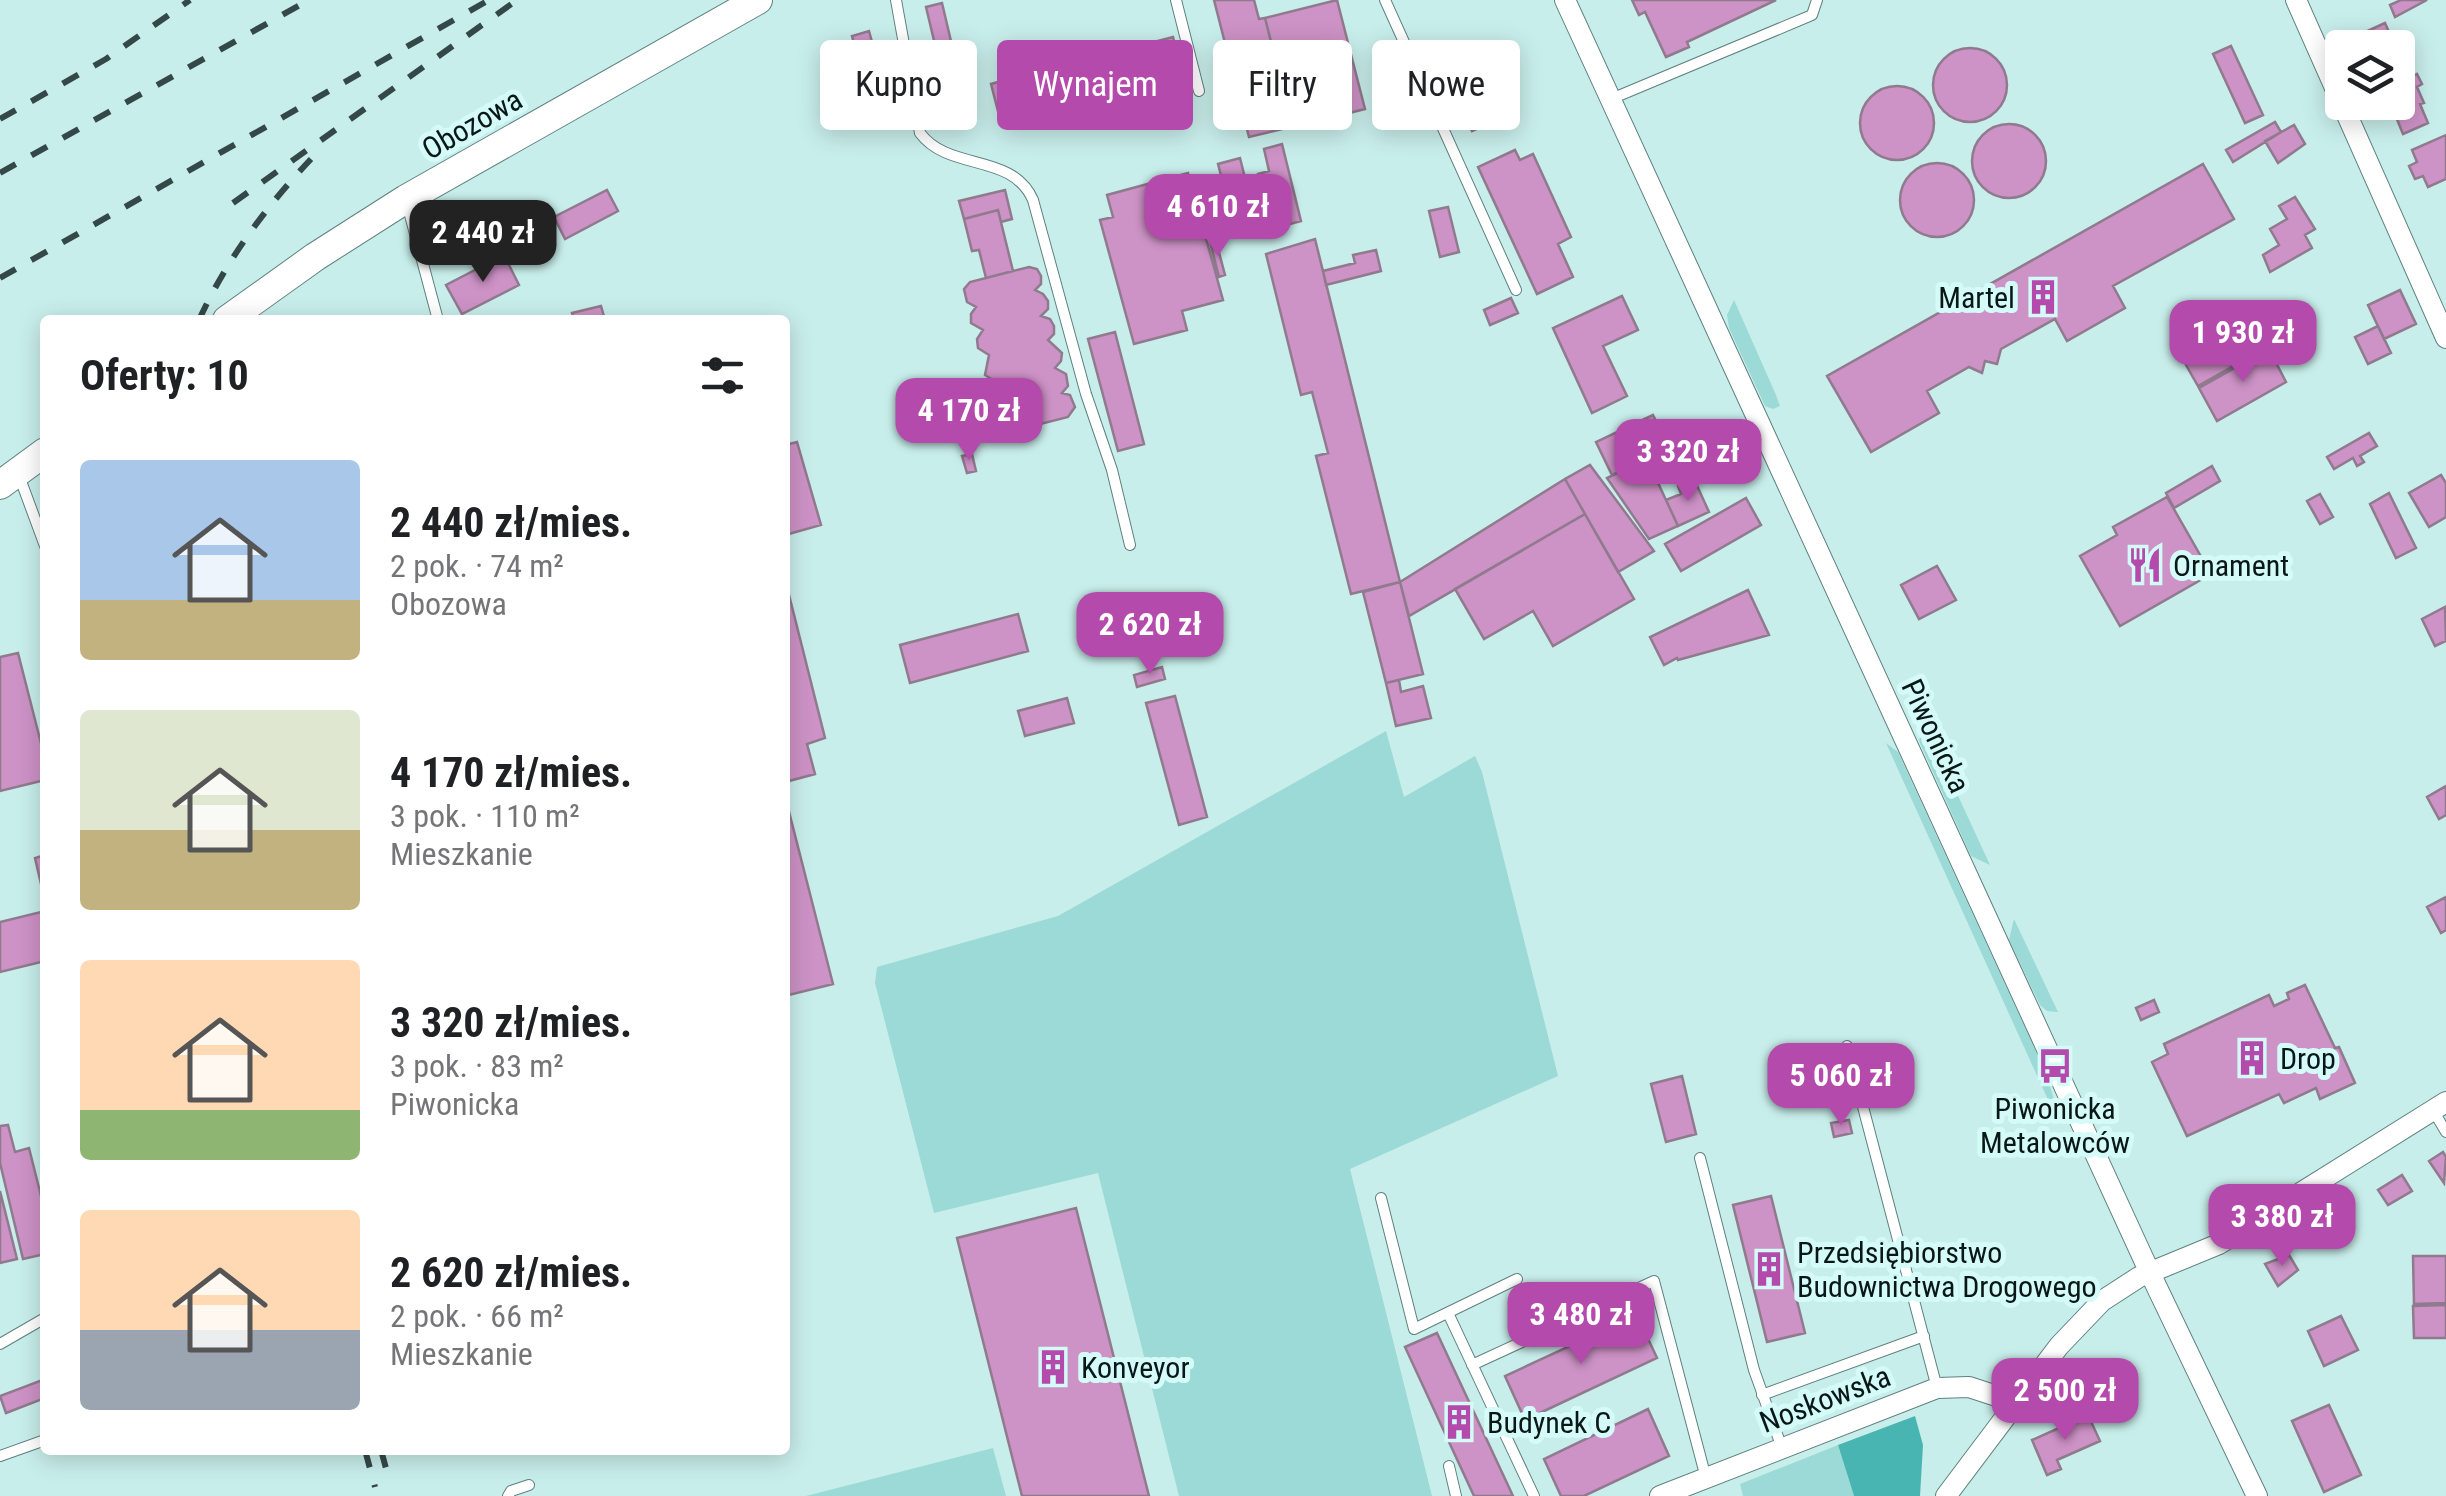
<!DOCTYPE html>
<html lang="pl">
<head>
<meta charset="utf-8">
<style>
  body { margin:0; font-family:"Roboto Condensed",sans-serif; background:#f6f6f6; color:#202124; height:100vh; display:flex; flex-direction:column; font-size:38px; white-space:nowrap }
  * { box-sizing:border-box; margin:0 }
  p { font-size:32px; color:#757577 }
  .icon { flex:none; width:55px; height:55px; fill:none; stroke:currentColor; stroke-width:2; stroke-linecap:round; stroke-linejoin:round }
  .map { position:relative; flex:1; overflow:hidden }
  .details { position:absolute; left:40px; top:315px; width:750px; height:1140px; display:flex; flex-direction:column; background:#fff; border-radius:10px; box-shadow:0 5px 25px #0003 }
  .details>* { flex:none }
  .guide { position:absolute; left:820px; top:40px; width:950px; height:90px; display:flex; gap:20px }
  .tools { position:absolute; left:2325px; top:30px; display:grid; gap:20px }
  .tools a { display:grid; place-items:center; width:90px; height:90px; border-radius:10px; background:#fff; box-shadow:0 5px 25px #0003; font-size:50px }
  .price { position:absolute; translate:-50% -85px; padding:0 22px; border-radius:20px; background:#b44aab; color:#fff; font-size:32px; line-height:65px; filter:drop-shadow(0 2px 5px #0008) }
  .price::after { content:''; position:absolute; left:50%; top:60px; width:30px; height:22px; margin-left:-15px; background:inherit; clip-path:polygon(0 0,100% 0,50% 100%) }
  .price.active { background:#222; color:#fff }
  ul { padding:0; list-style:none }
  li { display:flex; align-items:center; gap:30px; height:250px; padding:0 40px }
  li span { display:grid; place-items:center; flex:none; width:280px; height:200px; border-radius:10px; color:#555 }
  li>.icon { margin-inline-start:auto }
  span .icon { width:120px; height:120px; fill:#fffc; stroke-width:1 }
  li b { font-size:42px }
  h2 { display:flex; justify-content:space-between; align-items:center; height:120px; padding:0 40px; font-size:42px }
  .tag { padding:0 35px; border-radius:10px; background:#fff; box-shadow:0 5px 25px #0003; font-size:35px; line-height:90px }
  .tag.active { background:#b44aab; color:#fff }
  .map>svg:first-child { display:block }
</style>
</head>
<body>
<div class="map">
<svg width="2446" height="1496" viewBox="0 0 2446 1496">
  <rect width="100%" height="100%" fill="#c8eeeb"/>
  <path fill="#9bdad6" d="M1734 300 1776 395 1780 406 1773 409 1765 406 1729 328 1727 315Z
    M1924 722 1990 865 1971 856 1919 741Z
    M1386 731 1404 797 1475 756 1482 772 1558 1076 1350 1169 1432 1496H1179L1098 1173 934 1213 875 983 877 967 1058 916Z
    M1886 743 1898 752 2046 1073 2061 1123 2059 1124Z
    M2014 919 2058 1012 2047 1011 2040 1005 2009 940Z
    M1838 1445 1854 1496H1743L1740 1484Z
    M993 1448 1006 1496H806Z"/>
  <path fill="#48b5b2" d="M1915 1416 1923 1445 1920 1496H1854L1838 1445Z"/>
  <path fill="#cd92c6" stroke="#907a8d" stroke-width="2.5" d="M1214 0H1254L1259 19 1265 18 1279 74 1269 77 1282 129 1249 137Z
    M1337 0 1365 109 1293 127 1265 18Z
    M1632 0H1776L1687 42 1689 47 1666 57 1645 12 1639 15Z
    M2401 0H2427L2395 17 2390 5Z
    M942 3 958 71 942 74 926 7Z
    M2385 23 2396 48H2367L2361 34Z
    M869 31 876 57 859 62 852 36Z
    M1173 37 1188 94 1149 103 1145 86 1001 123 991 84 1020 76 1016 61 1061 50 1065 65Z
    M1464 44 1495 110 1498 108 1503 117 1472 131 1438 56Z
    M2231 46 2263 115 2245 123 2213 54Z
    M1933 85a37 37 0 1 1 74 0a37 37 0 1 1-74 0Z
    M892 64 899 104 891 105 884 65Z
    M958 71 969 116 959 118 957 110 948 112 939 75Z
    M2417 74 2422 84 2417 87 2424 103 2420 104 2428 123 2403 134 2390 102H2398V83Z
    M1860 123a37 37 0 1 1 74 0a37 37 0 1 1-74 0Z
    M2275 122 2281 132 2233 162 2226 150Z
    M1972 161a37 37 0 1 1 74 0a37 37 0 1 1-74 0Z
    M2294 125 2305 144 2278 163 2265 141Z
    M2446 135V179L2428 187 2423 176 2415 179 2409 166 2417 162 2412 150Z
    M1282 144 1301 221 1271 229 1258 174 1269 171 1264 149Z
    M1515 150 1520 160 1533 154 1571 237 1558 244 1573 277 1537 294 1478 167Z
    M1240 158 1248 190 1226 195 1218 164Z
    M1900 200a37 37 0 1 1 74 0a37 37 0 1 1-74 0Z
    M2203 164 2234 219 2113 286 2125 308 2067 341 2055 319 2001 349 1997 364 1985 361 1982 373 1969 367 1927 391 1939 413 1871 452 1827 376Z
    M1188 173 1223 300 1182 311 1187 330 1134 344 1100 220 1113 217 1107 195Z
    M607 190 618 211 565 239 554 217Z
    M1005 190 1012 219 1001 222 998 210 964 219 959 201Z
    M2295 197 2315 229 2305 235 2312 248 2270 272 2263 255 2279 245 2270 229 2287 219 2279 206Z
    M1448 207 1459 252 1440 257 1429 211Z
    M998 210 1013 271 986 278 979 250 972 251 964 219Z
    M1315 239 1400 582 1351 594 1316 456 1328 453 1312 392 1301 395 1266 254Z
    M1216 241 1225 275 1219 277 1210 242Z
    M1376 250 1381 271 1326 285 1323 271 1355 263 1353 255Z
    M504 255 519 285 462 314 446 285Z
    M1029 267 1037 269 1041 276V284L1035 290 1043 294 1048 301V309L1041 316 1050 319 1054 326V334L1048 340 1062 353 1061 361 1055 368 1066 374 1068 386 1062 393 1070 395 1075 407 1068 417 1009 432 998 424 997 415 1003 408 991 400V391L996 382 985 375 989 355 978 348 977 339 983 330 971 323V314L976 307 967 302 964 289 970 282Z
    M2400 290 2416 324 2384 339 2368 305Z
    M1622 296 1638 330 1603 346 1627 396 1592 413 1553 328Z
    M1511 298 1518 313 1490 325 1484 310Z
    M2279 303 2295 331 2198 386 2186 365 2219 347 2214 339Z
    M601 306 605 320H574L572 313Z
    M2378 326 2391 353 2368 364 2355 337Z
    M2295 331 2305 348 2278 363 2269 346Z
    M1115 332 1144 444 1118 451 1088 339Z
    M2269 349 2286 382 2217 421 2199 388Z
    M1653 415 1658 425 1649 429 1665 464 1652 470 1647 459 1612 475 1596 442Z
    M2369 433 2377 446 2360 456 2364 462 2357 466 2353 458 2334 469 2327 457Z
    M797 442 821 525 785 535V445Z
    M972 454 976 471 967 473 962 456Z
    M1647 459 1678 526 1649 539 1607 478Z
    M1590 465 1654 551 1618 572 1565 479Z
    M2212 466 2220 481 2174 508 2166 493Z
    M2441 475 2446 483V517L2429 527 2409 493Z
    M1565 479 1585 514 1409 616 1400 582Z
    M1694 479 1709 512 1678 526 1666 500 1681 494 1678 486Z
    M2389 493 2416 548 2396 558 2370 504Z
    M2320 494 2333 517 2320 524 2307 501Z
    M2167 497 2211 574 2120 626 2080 556 2117 535 2113 527Z
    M1746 498 1761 525 1681 571 1665 544Z
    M1585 514 1634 599 1553 646 1533 611 1484 639 1455 589Z
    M1937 566 1956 600 1919 619 1901 585Z
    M785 579 825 738 807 744 815 774 785 782Z
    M1400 582 1423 674 1386 683 1363 592Z
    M1748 590 1769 635 1678 660 1677 658 1664 665 1650 637Z
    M2445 607 2446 641 2435 646 2422 619Z
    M1018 614 1028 651 910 683 900 645Z
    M18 653 45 759V780L0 791V657Z
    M1162 667 1165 679 1137 687 1134 675Z
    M1399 680 1401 692 1423 686 1431 718 1396 726 1386 683Z
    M1175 696 1207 817 1179 825 1146 703Z
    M1067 698 1074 723 1025 736 1018 711Z
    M2446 786V815L2439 819 2427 797Z
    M785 796 833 984 785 996Z
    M45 855V901L35 858Z
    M2446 897V930L2441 933 2427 907Z
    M45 911V961L0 972V922Z
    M2305 985 2335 1048 2339 1047 2355 1083 2320 1099 2316 1088 2284 1103 2279 1094 2187 1136 2152 1062 2168 1054 2164 1044 2269 995 2274 1006 2289 999 2287 993Z
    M2154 1000 2159 1012 2141 1020 2136 1008Z
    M1682 1076 1696 1134 1666 1142 1651 1084Z
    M1849 1120 1852 1133 1834 1137 1831 1123Z
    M8 1125 15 1152 29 1148 45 1212V1254L23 1259 0 1163V1126Z
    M2443 1152 2446 1157 2444 1183 2429 1161Z
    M2402 1175 2412 1191 2388 1205 2378 1190Z
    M0 1191 17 1259 0 1263Z
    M1771 1196 1805 1333 1767 1342 1733 1205Z
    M1076 1208 1149 1496H1022L957 1238Z
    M2289 1255 2298 1270 2278 1286 2265 1264Z
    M2413 1256H2446V1303L2414 1304Z
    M2446 1305V1338H2414L2413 1306Z
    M1637 1315 1657 1358 1525 1420 1505 1376Z
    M2341 1316 2358 1350 2324 1366 2308 1331Z
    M1437 1333 1513 1496H1474L1405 1347Z
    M45 1379V1398L6 1413 0 1396Z
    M2329 1405 2361 1475 2324 1492 2292 1421Z
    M1648 1409 1669 1456 1584 1496H1561L1544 1459Z
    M2088 1415 2100 1441 2057 1460 2061 1469 2047 1475 2032 1440Z"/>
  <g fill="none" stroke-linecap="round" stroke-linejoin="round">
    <defs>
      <path id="lane" d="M896 0 920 133C949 172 1012 152 1033 200L1086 394 1112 470 1130 545
        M1176 0 1199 91
        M1385 0 1516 290
        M1611 99 1812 15 1817 0
        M406 200 438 320
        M18 473 45 546
        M1847 1046 1937 1388
        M2433 1110 2446 1132
        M1700 1158 1754 1370 1782 1448
        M1381 1198 1414 1329 1517 1279
        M1448 1313 1534 1496
        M0 1344 45 1318
        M1472 1365 1654 1281 1706 1478
        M1762 1395 1924 1336
        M0 1456 45 1440
        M1449 1466 1456 1496
        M508 1496 511 1491 529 1485"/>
      <path id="street" d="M1565 0 2150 1273 2257 1496
        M2296 0 2446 338
        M1660 1496 1937 1388 1969 1387 2015 1402
        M1946 1496 2059 1346 2102 1301 2139 1277 2219 1244 2446 1102"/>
      <path id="secondary" d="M227 320 315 257 406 199 758 0
        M0 485 45 452"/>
    </defs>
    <use href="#lane" stroke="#5e817f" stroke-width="12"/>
    <use href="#street" stroke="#5e817f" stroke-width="22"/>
    <use href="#secondary" stroke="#5e817f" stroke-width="30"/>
    <use href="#lane" stroke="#fff" stroke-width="10"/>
    <use href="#street" stroke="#fff" stroke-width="20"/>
    <use href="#secondary" stroke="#fff" stroke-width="28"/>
    <path stroke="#344847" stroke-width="6" stroke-dasharray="18 18" stroke-linecap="butt" d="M0 119 106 59 190 0
      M0 173 309 0
      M233 203 517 0
      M0 278 489 0
      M199 320C227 259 265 208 311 159
      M365 1450 375 1487
      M381 1450 390 1483"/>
  </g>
  <defs>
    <symbol id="building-bare" viewBox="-9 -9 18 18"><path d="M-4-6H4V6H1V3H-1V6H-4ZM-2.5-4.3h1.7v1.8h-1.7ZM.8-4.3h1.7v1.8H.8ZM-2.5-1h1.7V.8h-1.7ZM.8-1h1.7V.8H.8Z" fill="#b44aab" stroke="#d5fbf9" stroke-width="2.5" paint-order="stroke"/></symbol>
    <symbol id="restaurant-bare" viewBox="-9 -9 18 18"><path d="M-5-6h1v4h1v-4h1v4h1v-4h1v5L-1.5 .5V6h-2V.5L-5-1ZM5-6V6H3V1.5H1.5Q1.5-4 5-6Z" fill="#b44aab" stroke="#d5fbf9" stroke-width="2.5" paint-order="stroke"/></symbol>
    <symbol id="bus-bare" viewBox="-9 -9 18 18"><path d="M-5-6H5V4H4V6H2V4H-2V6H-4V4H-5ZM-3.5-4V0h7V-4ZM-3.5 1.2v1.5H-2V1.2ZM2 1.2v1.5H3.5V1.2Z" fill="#b44aab" stroke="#d5fbf9" stroke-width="2.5" paint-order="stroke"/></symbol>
  </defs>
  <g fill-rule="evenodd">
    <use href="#building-bare" x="2018" y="272" width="50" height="50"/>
    <use href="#restaurant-bare" x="2120" y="540" width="50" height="50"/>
    <use href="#building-bare" x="2227" y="1033" width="50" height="50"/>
    <use href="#bus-bare" x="2030" y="1041" width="50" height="50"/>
    <use href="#building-bare" x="1744" y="1244" width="50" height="50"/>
    <use href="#building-bare" x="1028" y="1342" width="50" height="50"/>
    <use href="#building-bare" x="1434" y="1397" width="50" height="50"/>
  </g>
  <g text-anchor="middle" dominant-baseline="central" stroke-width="10" stroke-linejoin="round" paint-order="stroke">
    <g font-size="30" fill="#091717" stroke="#d5fbf9">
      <text transform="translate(472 124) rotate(-30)">Obozowa</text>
      <text transform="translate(1936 736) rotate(65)">Piwonicka</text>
      <text transform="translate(1825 1399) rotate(-21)">Noskowska</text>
    </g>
    <g font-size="30" fill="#091717" stroke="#d5fbf9" text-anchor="start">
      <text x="2015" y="297" text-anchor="end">Martel</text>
      <text x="2173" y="565">Ornament</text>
      <text x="2280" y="1058">Drop</text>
      <text x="2055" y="1108" text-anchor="middle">Piwonicka<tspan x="2055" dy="34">Metalowców</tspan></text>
      <text x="1797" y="1252">Przedsiębiorstwo<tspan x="1797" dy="34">Budownictwa Drogowego</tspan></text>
      <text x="1081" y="1367">Konveyor</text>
      <text x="1487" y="1422">Budynek C</text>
    </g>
  </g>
</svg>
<div class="tools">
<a><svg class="icon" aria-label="layers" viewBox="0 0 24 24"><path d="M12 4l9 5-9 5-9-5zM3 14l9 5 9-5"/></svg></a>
</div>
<b class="price" style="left:1218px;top:259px">4 610 zł</b>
<b class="price active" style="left:483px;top:285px">2 440 zł</b>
<b class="price" style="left:2243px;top:385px">1 930 zł</b>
<b class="price" style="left:969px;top:463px">4 170 zł</b>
<b class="price" style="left:1688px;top:504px">3 320 zł</b>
<b class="price" style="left:1150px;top:677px">2 620 zł</b>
<b class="price" style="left:1841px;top:1128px">5 060 zł</b>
<b class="price" style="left:2282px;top:1269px">3 380 zł</b>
<b class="price" style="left:1581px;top:1367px">3 480 zł</b>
<b class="price" style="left:2065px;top:1443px">2 500 zł</b>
<div class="guide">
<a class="tag">Kupno</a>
<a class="tag active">Wynajem</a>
<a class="tag">Filtry</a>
<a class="tag">Nowe</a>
</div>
<section class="details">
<h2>Oferty: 10<svg class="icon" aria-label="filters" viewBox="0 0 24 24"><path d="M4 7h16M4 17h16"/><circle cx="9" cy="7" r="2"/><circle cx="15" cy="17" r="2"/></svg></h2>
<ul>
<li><span style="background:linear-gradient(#a9c7e8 70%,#c2b280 0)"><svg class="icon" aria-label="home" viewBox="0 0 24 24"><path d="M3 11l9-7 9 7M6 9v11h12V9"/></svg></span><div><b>2 440 zł/mies.</b><p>2 pok. · 74 m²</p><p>Obozowa</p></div></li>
<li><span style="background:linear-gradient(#dfe7d0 60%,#c2b280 0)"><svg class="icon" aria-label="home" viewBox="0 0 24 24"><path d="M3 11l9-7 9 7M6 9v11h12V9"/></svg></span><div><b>4 170 zł/mies.</b><p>3 pok. · 110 m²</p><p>Mieszkanie</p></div></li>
<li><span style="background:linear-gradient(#ffd9b3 75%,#8fb573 0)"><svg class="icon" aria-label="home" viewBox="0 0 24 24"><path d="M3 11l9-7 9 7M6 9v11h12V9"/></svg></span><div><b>3 320 zł/mies.</b><p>3 pok. · 83 m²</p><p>Piwonicka</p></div></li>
<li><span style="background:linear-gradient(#ffd9b3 60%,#9aa5b1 0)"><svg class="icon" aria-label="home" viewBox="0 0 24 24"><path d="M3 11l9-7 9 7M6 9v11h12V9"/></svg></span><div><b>2 620 zł/mies.</b><p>2 pok. · 66 m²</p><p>Mieszkanie</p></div></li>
</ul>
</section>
</div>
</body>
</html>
